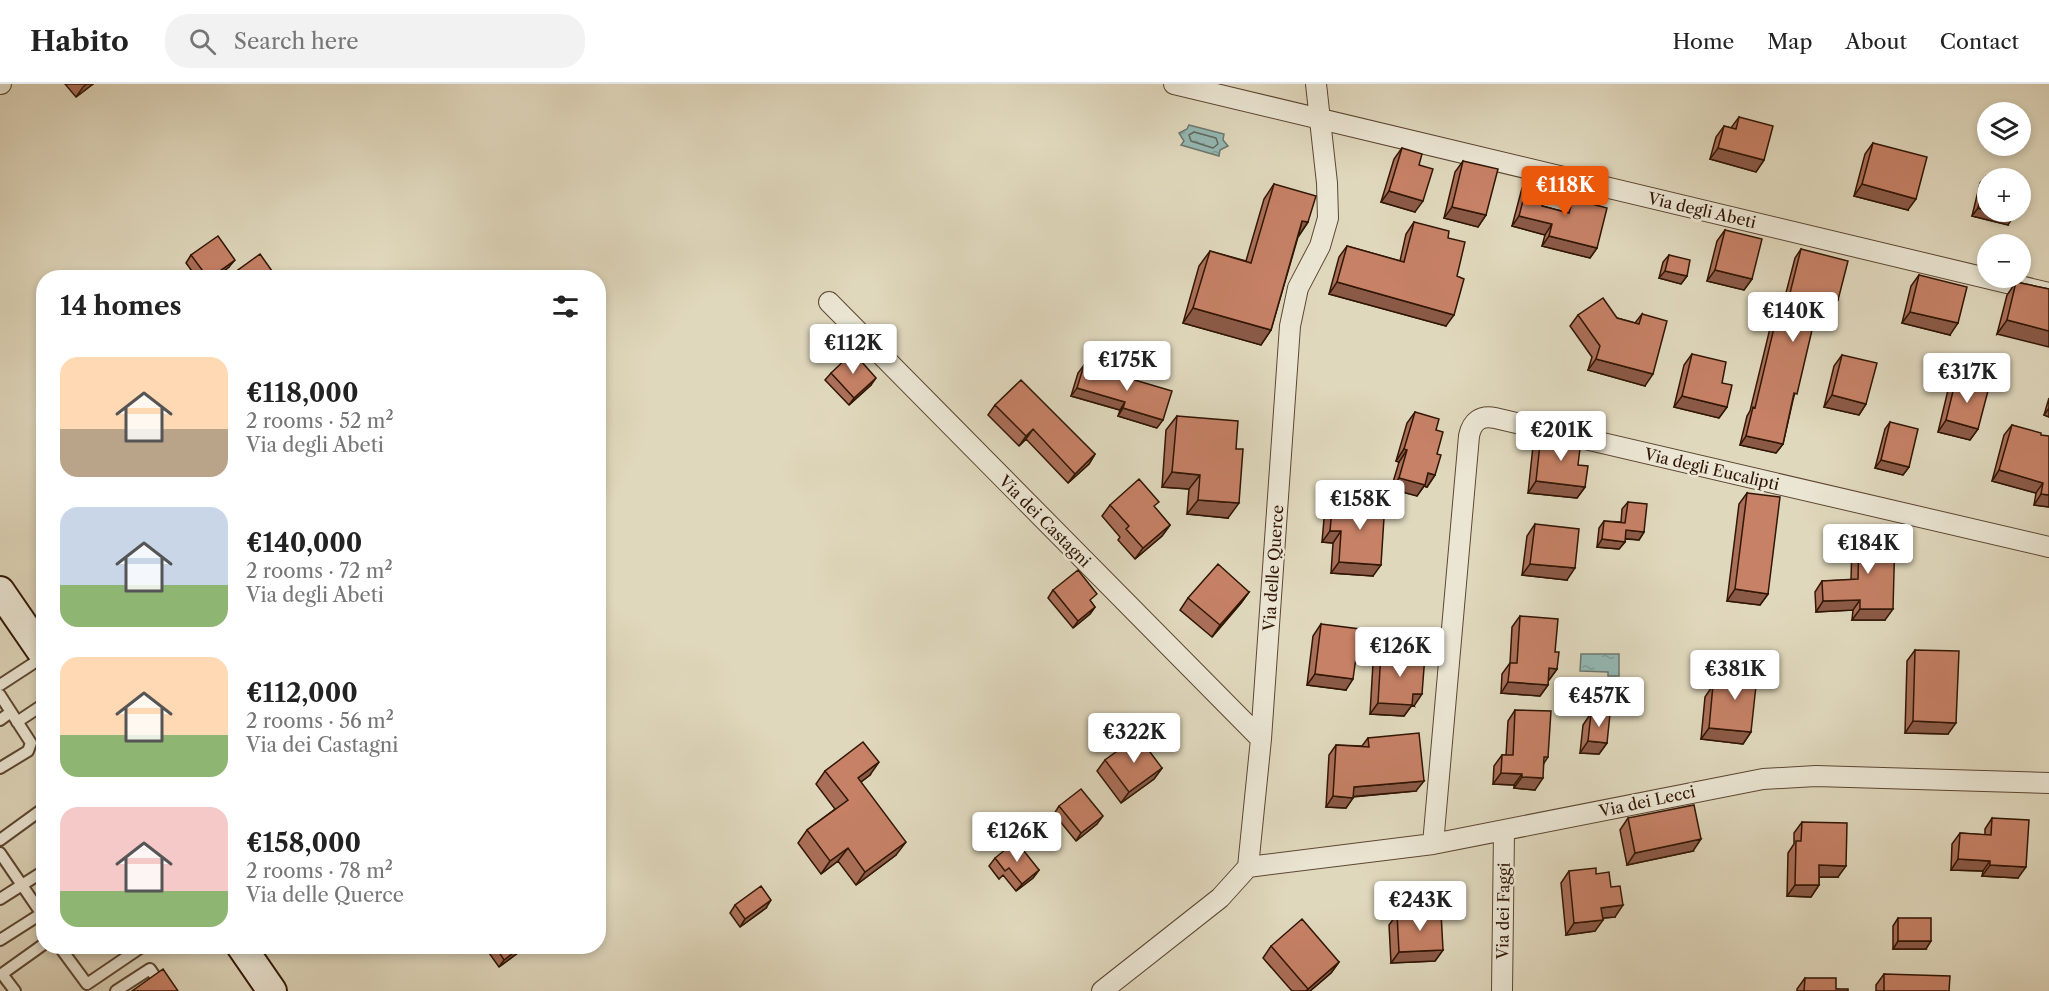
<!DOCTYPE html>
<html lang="en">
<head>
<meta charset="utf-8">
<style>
  body { margin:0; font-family:"Libre Caslon Text",serif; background:#f2f2f2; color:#222; height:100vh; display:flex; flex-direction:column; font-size:22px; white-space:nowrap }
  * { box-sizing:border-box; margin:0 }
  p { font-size:20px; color:#767676 }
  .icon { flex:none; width:33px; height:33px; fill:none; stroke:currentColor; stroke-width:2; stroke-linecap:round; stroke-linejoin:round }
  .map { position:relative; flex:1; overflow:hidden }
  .side { position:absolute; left:36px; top:186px; width:570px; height:684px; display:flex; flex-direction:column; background:#fff; border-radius:24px; box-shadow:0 3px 9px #0003 }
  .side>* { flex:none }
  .controls { position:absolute; left:1977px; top:18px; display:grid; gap:12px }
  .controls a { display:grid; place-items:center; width:54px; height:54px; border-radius:50%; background:#fff; box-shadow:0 3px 9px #0003; font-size:30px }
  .price { position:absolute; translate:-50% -51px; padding:0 14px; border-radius:6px; background:#fff; color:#222; font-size:20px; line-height:39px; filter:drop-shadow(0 2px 3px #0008) }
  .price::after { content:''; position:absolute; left:50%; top:36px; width:18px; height:14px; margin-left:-9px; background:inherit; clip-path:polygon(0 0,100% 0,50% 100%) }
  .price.current { background:#ea580c; color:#fff }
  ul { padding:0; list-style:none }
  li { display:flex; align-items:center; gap:18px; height:150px; padding:0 24px }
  li span { display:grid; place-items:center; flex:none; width:168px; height:120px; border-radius:18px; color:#555 }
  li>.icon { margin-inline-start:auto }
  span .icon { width:72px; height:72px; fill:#fffc; stroke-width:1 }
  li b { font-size:26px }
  h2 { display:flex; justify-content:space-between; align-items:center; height:72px; padding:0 24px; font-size:26px }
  header { display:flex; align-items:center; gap:36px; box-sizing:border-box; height:84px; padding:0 30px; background:#fff; border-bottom:2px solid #e0e0e0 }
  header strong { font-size:28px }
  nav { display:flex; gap:33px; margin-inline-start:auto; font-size:21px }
  .search { width:420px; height:54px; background:#f2f2f2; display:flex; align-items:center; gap:15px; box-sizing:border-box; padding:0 21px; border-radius:24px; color:#767676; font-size:22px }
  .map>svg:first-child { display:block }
</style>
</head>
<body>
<header>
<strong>Habito</strong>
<div class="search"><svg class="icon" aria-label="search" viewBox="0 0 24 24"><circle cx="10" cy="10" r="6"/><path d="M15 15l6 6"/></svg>Search here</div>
<nav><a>Home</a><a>Map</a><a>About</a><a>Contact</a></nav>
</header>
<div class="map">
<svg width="2049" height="907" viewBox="0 0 2049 907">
  <defs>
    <pattern id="water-ripples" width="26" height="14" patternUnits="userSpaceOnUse" patternTransform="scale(1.5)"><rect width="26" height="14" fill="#94b9b5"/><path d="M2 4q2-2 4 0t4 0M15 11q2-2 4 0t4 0" fill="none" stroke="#809e9a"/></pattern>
  </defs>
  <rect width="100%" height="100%" fill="#e0d8bd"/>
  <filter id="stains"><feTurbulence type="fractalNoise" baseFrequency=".00333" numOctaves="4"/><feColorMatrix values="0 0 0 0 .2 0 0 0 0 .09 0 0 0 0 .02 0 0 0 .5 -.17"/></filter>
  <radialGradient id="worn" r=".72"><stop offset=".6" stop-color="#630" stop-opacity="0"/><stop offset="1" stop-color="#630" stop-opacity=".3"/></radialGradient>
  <path fill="url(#water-ripples)" stroke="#6c786e" stroke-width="1.5" d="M1189 41 1224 50 1223 56 1228 62 1220 66 1219 72 1181 61 1184 57 1179 49 1187 45Z
    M1581 570H1619V592H1608V588L1580 587Z"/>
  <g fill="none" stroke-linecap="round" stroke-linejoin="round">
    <path stroke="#62685c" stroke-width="1.5" d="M1194 48 1216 54 1218 60 1213 64 1191 57 1189 51Z"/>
    <defs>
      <path id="lane" d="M0 601 43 573
        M0 611 31 659 28 667 0 684
        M0 636 11 628
        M17 638 44 620
        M0 756 44 724
        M0 769 41 829
        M0 815 44 787
        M0 856 44 828
        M59 862 87 900 143 862
        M15 907 2 890 44 860
        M116 907 150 885 165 907"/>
      <path id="street" d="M0 0H1
        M1174 0 2049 209
        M829 218 1261 655
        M1433 760 1469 352C1472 337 1481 331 1495 334L2049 463
        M1248 783 1433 760 1763 695 1816 692 2049 699
        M1102 907 1220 814 1248 783 1261 655 1290 242 1298 204 1320 162 1328 134 1327 99 1316 0
        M1502 907 1504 747"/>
      <path id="secondary" d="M0 507 44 571
        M241 862 272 907"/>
    </defs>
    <use href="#lane" stroke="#5d4632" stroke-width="14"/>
    <use href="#street" stroke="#5d4632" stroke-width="22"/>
    <use href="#secondary" stroke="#311604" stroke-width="32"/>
    <use href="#lane" stroke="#ebe6d4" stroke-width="10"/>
    <use href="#street" stroke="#ebe6d4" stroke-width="20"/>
    <use href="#secondary" stroke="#ebe6d4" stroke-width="28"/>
  </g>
  <path fill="#aa6f58" stroke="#311604" stroke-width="1.5" d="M65 0H93L76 13Z
    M1739 33 1764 76 1756 88 1710 75 1716 53 1724 42 1731 44Z
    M1873 59 1908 126 1854 112 1865 70Z
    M1402 64 1419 81 1415 128 1381 118 1394 75Z
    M1463 77 1486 131 1478 143 1444 134 1455 88Z
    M1986 92 2008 141 1972 132 1980 99Z
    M1529 94 1542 122 1565 128 1566 125 1573 115 1597 164 1590 174 1542 162 1545 151 1512 142 1522 104Z
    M1274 100 1308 138 1298 153 1271 246 1261 261 1183 239 1199 182 1210 167 1246 177 1264 115Z
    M1414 138 1457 192 1446 242 1329 210 1339 173 1347 162 1400 177 1406 150Z
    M1725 146 1752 195 1744 206 1707 197 1717 157Z
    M1801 165 1832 225 1818 222 1793 316 1783 360 1776 369 1740 361 1747 332 1750 327 1772 236 1778 227 1781 228 1795 174Z
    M191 171 229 183 215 194H197L186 179Z
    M1669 171 1687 192 1681 200 1659 194 1663 178Z
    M238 186 277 194H232Z
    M1919 191 1950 251 1902 239 1911 202Z
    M2016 198 2049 205 1997 250 2007 211Z
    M1642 230 1645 302 1588 286 1592 273 1570 242 1578 231 1617 234 1635 239Z
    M1692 270 1722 299 1727 323 1719 334 1674 323 1684 281Z
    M1842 271 1866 320 1859 331 1824 323 1834 282Z
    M1084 281 1157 344 1118 332 1120 326 1071 312 1078 289Z
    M831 289 871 301 849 321 825 296Z
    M1956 295 1978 345 1970 356 1938 348 1948 306Z
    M2049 314V333L2044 331Z
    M995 321 1095 370 1089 380 1068 399 1026 355 1019 362 988 331Z
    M1415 328 1436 346 1437 370 1435 391 1427 403 1424 402 1417 412 1391 405 1399 378 1396 377 1407 339Z
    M1177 332 1228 434 1187 430 1189 405 1162 403 1166 346Z
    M1890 338 1909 383 1903 391 1875 384 1885 345Z
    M2012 341 2041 351 2049 423 2034 421 2036 409 1992 397 2004 351Z
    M1541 351 1578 381 1585 403 1577 414 1528 409 1533 362Z
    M1747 409 1768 510 1760 521 1727 517 1739 420Z
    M1346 415 1373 492 1331 489 1333 459 1322 458 1324 435 1332 424H1340Z
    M1628 418 1644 448 1639 456 1625 455V458L1619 465 1597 463 1599 444 1604 437 1621 438 1622 425Z
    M1110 421 1155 424 1170 441 1162 452 1135 475 1118 456 1120 453 1102 432Z
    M1535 440 1567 496 1522 491 1527 452Z
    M1859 450 1885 536H1852L1853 526 1816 528 1815 508 1822 497 1851 496 1852 461Z
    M1053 506 1091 518 1095 523 1090 530 1073 544 1048 514Z
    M1249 508 1241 519 1212 553 1180 526 1188 514Z
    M1520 532 1555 568 1557 585 1549 596H1548V601L1540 612 1501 609 1502 590 1510 579 1512 543Z
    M1321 540 1346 606 1307 601 1313 552Z
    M1915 566 1948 650 1905 649 1907 577Z
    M1381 568 1414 622 1412 621 1404 632 1370 630 1373 579Z
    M1731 580 1751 648 1743 660 1701 655 1705 613 1713 601 1722 602 1723 592Z
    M1515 626 1548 673 1544 679 1535 706 1514 704V701L1493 700 1494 682 1502 671H1506L1508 637Z
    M1591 629 1607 659 1599 670 1580 669 1583 641Z
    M1368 654 1416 707 1353 713 1346 724 1326 723 1329 671 1336 661 1362 662Z
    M1105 676 1162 684 1154 695 1121 719 1097 687Z
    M825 687 870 691 861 698 896 771 856 801 838 777 821 790 798 759 807 746 835 725 816 700Z
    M1059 722 1097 740 1076 757 1054 730Z
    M1628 734 1693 767 1627 781 1620 746Z
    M1992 734 2018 794 1982 792 1983 787 1951 786 1952 760 1960 749 1985 751V745Z
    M1802 738 1838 793H1819V801L1811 813 1787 812 1788 769 1794 760V749Z
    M995 774 1039 786 1033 794 1016 807 1003 791 999 795 989 782Z
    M1569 787 1596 790 1615 833 1602 834 1595 847 1566 851 1561 799Z
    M735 821 766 824 740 843 730 829Z
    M1397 830 1443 866 1435 877 1391 879 1389 841Z
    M1898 834 1926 865H1893V842Z
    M484 862H527L499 883Z
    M1271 862 1339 878 1331 889 1310 907H1292L1263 874Z
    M1884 890 1949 907H1876V901Z
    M1805 894 1836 905 1848 907H1797V905Z"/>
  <path fill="#8b5a47" stroke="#311604" stroke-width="1.5" d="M87 0H93L76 13 83 3Z
    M1718 64 1764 76 1756 88 1710 75Z
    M1862 100 1916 115 1908 126 1854 112Z
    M1389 107 1423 117 1415 128 1381 118Z
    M1452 123 1486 131 1478 143 1444 134Z
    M1978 124 1988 128 2013 133 2008 141 1972 132Z
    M1519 132 1552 140 1545 151 1512 142Z
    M1302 137 1308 138 1298 153Z
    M1549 152 1597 164 1590 174 1542 162Z
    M235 176 229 183 215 194H210Z
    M1715 186 1752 195 1744 206 1707 197Z
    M1665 187 1687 192 1681 200 1659 194Z
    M1337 198 1454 231 1446 242 1329 210Z
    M1820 212 1838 216 1832 225 1814 221Z
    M1193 224 1271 246 1261 261 1183 239Z
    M1910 228 1958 239 1950 251 1902 239Z
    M2007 236 2049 247V263L1997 250Z
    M1596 275 1653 290 1645 302 1588 286Z
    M876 294 871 301 849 321 854 314Z
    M1077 304 1125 318 1120 326 1071 312Z
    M1832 311 1866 320 1859 331 1824 323Z
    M1682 312 1727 323 1719 334 1674 323Z
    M1123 324 1163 336 1157 344 1118 332Z
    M2049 324V333L2044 331Z
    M1946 336 1978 345 1970 356 1938 348Z
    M1033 345 1026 355 1019 362 1026 352Z
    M1746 352 1783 360 1776 369 1740 361Z
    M1404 365 1407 366 1399 378 1396 377Z
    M1095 370 1089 380 1068 399 1075 390Z
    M1881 376 1909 383 1903 391 1875 384Z
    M1999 386 2043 399 2036 409 1992 397Z
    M1172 388 1200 391 1189 405 1162 403Z
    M1428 389 1435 391 1427 403 1424 402 1417 412 1391 405 1399 394Z
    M1536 397 1585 403 1577 414 1528 409Z
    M2041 410 2049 411V423L2034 421Z
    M1198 416 1239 419 1228 434 1187 430Z
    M1170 441 1162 452 1135 475 1143 464Z
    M1626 446 1644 448 1639 456 1621 454Z
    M1330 447H1341L1333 459 1322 458Z
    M1602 455 1625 458 1619 465 1597 463Z
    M1339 478 1381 481 1373 492 1331 489Z
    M1530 480 1575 484 1567 496 1522 491Z
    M1735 505 1768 510 1760 521 1727 517Z
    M1249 508 1241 519 1212 553 1220 541Z
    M1860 516 1853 526 1816 528 1823 517Z
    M1095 523 1090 530 1073 544 1078 537Z
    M1860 525H1893L1885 536H1852Z
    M1549 584 1557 585 1549 596H1541Z
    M1315 590 1353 595 1346 606 1307 601Z
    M1508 598 1548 601 1540 612 1501 609Z
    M1413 610H1422L1414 622 1412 621 1404 632 1370 630 1378 619Z
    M1913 637 1956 639 1948 650 1905 649Z
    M1709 644 1751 648 1743 660 1701 655Z
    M1588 657 1607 659 1599 670 1580 669Z
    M879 678 870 691 849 707 858 694Z
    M1162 684 1154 695 1121 719 1129 708Z
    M1501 689 1522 690 1514 701 1493 700Z
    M1522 693 1543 694 1535 706 1514 704Z
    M1424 697 1416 707 1347 713 1354 703Z
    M1333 712 1353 714 1346 724 1326 723Z
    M1103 732 1097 740 1076 757 1081 749Z
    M1701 755 1693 767 1627 781 1635 769Z
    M906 758 896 771 856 801 865 788Z
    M848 764 838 777 821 790 830 777Z
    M1958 775 1990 777 1983 787 1951 786Z
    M1819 781 1846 782 1838 793H1811Z
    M1990 781 2026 783 2018 794 1982 792Z
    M1039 786 1033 794 1016 807 1022 800Z
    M1795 801H1819L1811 813 1787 812Z
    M771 816 766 824 740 843 745 835Z
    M1623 821 1615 833 1593 835 1601 824Z
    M1603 836 1595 847 1566 851 1574 839Z
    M1898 857H1931L1926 865H1893Z
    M522 862H527L499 883 504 876Z
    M1443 866 1435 877 1391 879 1399 868Z
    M1339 878 1331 889 1310 907H1306Z"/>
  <path fill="#c68166" stroke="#311604" stroke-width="1.5" d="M1739 33 1773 42 1764 76 1718 64 1724 42 1736 45Z
    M1873 59 1927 73 1916 115 1862 100Z
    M1402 64 1422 70 1419 81 1433 85 1423 117 1389 107Z
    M1463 77 1498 85 1486 131 1452 123Z
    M1986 92 1997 94H1988V127L1978 124Z
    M1529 94 1548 99 1542 122 1569 129 1573 115 1607 124 1597 164 1549 152 1552 140 1519 132Z
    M1274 100 1316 112 1308 138 1302 137 1271 246 1193 224 1210 167 1251 179Z
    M1991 128H2015L2013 133Z
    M1414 138 1449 147 1448 154 1465 158 1457 192 1464 195 1454 231 1337 198 1347 162 1404 178Z
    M1725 146 1762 155 1752 195 1715 186Z
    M218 152 235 176 210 194H208L191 171Z
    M1801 165 1848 177 1838 216 1820 212 1797 310 1794 309 1783 360 1746 352 1753 323 1755 324 1778 227 1785 229Z
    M260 170 277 194H243L238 186Z
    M1669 171 1690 176 1687 192 1665 187Z
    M1919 191 1967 203 1958 239 1910 228Z
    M2016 198 2049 205V247L2007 236Z
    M1603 214 1617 234 1639 240 1642 230 1667 237 1653 290 1596 275 1600 262 1578 231Z
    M853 268 876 294 854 314 831 289Z
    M1692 270 1726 278 1722 299 1732 301 1727 323 1682 312Z
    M1842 271 1877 279 1866 320 1832 311Z
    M1084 281 1172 307 1163 336 1123 324 1125 318 1077 304Z
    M1956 295 1989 303 1978 345 1946 336Z
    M1021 296 1095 370 1075 390 1033 345 1026 352 995 321Z
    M1415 328 1439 335 1436 346 1443 348 1437 370 1441 371 1435 391 1428 389 1425 401 1399 394 1407 366 1404 365Z
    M1177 332 1238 337 1236 365H1243L1239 419 1198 416 1200 391 1172 388Z
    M1890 338 1918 345 1909 383 1881 376Z
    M2012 341 2041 349V351L2049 352V411L2041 410 2043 399 1999 386Z
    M1541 351 1581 356 1578 381 1588 382 1585 403 1536 397Z
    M1139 395 1159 418 1154 422 1170 441 1143 464 1126 445 1129 442 1110 421Z
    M1747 409 1780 413 1768 510 1735 505Z
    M1346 415 1385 418 1381 481 1339 478 1341 447H1330L1332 424H1346Z
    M1628 418 1647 420 1644 448 1626 446 1625 458 1602 455 1604 437 1625 439Z
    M1535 440 1579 445 1575 484 1530 480Z
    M1859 450 1895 451 1893 525H1860V516L1823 517 1822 497 1858 495Z
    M1218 480 1249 508 1220 541 1188 514Z
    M1078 486 1097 510 1090 516 1095 523 1078 537 1053 506Z
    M1520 532 1558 535 1555 568H1559L1557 585 1549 584 1548 601 1508 598 1510 579H1517Z
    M1321 540 1360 545 1353 595 1315 590Z
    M1915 566 1959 567 1956 639 1913 637Z
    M1381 568 1425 571 1422 610H1413L1412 621 1378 619Z
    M1731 580 1758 583 1751 648 1709 644 1713 601 1729 603Z
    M1515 626 1551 627 1548 673H1544L1543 694 1522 693V690L1501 689 1502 671H1513Z
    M1591 629 1610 630 1607 659 1588 657Z
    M1419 649 1424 697 1354 703 1353 714 1333 712 1336 661 1369 663 1368 654Z
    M1138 652 1162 684 1129 708 1105 676Z
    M863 658 879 678 858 694 906 758 865 788 848 764 830 777 807 746 848 716 825 687Z
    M1081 705 1103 732 1081 749 1059 722Z
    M1694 721 1701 755 1635 769 1628 734Z
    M1992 734 2029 736 2026 783 1990 781V777L1958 775 1960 749 1991 751Z
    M1802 738 1847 739 1846 782 1819 781V801H1795L1796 757H1801Z
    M1016 757 1039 786 1022 800 1009 784 1005 787 995 774Z
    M1596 784V790L1609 788 1611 803 1620 802 1623 821 1601 824 1603 836 1574 839 1569 787Z
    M761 802 771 816 745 835 735 821Z
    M1441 828 1443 866 1399 868 1397 830Z
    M1898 834H1931V857H1898Z
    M1302 835 1339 878 1308 905 1271 862Z
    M495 862H522L504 876Z
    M163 885 178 907H132Z
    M1884 890 1950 892 1949 907H1884Z
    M1805 894H1836V905H1848V907H1804Z"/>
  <g text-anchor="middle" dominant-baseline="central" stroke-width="5" stroke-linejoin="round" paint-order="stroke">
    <g font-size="16" fill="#311604" stroke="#ebe6d4">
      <text transform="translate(1702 126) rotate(13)">Via degli Abeti</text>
      <text transform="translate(1712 385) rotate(13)">Via degli Eucalipti</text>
      <text transform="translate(1045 437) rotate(45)">Via dei Castagni</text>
      <text transform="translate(1273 484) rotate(-86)">Via delle Querce</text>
      <text transform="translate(1647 717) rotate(-12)">Via dei Lecci</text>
      <text transform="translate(1503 827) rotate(-89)">Via dei Faggi</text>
    </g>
  </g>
  <rect width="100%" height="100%" filter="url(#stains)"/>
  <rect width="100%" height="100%" fill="url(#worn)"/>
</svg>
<div class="controls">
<a><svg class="icon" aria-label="layers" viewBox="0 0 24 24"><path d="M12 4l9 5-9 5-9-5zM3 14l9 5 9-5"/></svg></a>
<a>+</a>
<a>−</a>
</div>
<b class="price current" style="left:1565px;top:133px">€118K</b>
<b class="price" style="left:1793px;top:259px">€140K</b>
<b class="price" style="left:853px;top:291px">€112K</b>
<b class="price" style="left:1127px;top:308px">€175K</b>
<b class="price" style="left:1967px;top:320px">€317K</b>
<b class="price" style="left:1561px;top:378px">€201K</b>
<b class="price" style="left:1360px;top:447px">€158K</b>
<b class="price" style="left:1868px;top:491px">€184K</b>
<b class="price" style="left:1400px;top:594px">€126K</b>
<b class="price" style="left:1735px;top:617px">€381K</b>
<b class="price" style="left:1599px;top:644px">€457K</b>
<b class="price" style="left:1134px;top:680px">€322K</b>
<b class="price" style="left:1017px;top:779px">€126K</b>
<b class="price" style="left:1420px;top:848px">€243K</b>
<section class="side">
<h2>14 homes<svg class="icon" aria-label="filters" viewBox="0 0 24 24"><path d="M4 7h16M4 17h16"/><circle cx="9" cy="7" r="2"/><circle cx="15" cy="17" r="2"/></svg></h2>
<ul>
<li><span style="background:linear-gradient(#ffd9b3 60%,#b9a48a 0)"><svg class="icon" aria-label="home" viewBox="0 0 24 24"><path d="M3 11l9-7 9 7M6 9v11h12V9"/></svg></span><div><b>€118,000</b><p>2 rooms · 52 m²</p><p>Via degli Abeti</p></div></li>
<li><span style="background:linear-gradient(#c9d6e8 65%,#8fb573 0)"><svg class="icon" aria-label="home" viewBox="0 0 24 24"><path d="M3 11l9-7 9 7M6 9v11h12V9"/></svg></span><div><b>€140,000</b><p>2 rooms · 72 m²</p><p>Via degli Abeti</p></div></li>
<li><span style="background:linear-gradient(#ffd9b3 65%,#8fb573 0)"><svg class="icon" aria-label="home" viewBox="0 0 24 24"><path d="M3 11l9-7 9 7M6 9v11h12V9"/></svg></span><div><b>€112,000</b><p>2 rooms · 56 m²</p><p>Via dei Castagni</p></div></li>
<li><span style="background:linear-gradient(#f6c9c9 70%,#8fb573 0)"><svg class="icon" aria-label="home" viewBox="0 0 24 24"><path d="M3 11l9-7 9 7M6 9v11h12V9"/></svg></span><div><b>€158,000</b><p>2 rooms · 78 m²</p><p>Via delle Querce</p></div></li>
</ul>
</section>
</div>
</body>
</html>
